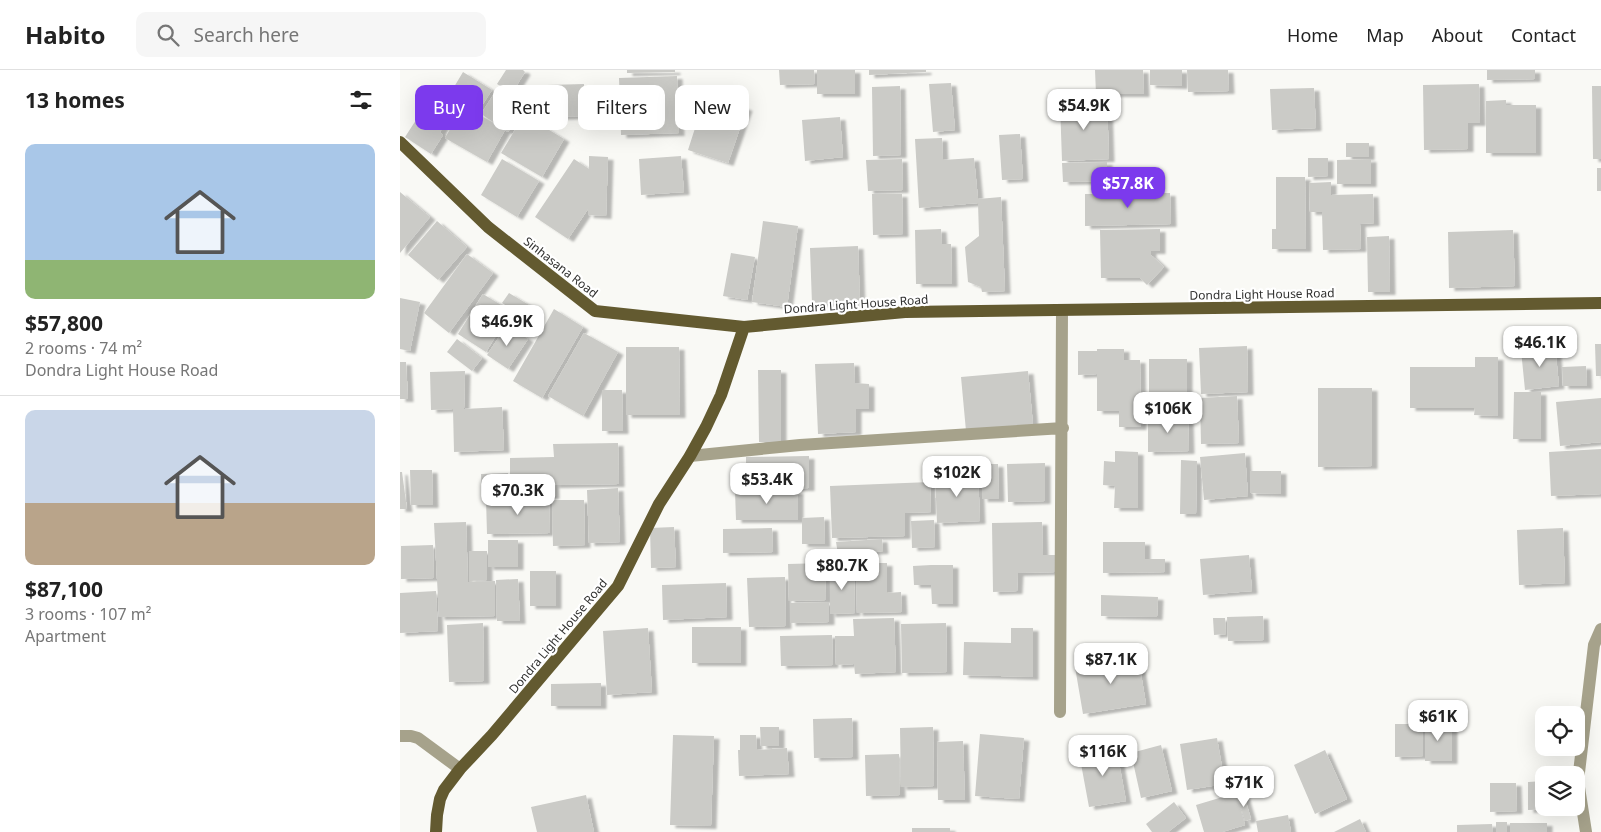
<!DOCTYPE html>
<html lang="en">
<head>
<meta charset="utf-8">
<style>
  body { margin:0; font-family:"Noto Sans",sans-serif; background:#f6f6f6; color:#222; height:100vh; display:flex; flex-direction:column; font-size:19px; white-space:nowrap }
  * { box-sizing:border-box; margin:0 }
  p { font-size:16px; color:#767676 }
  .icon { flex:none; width:28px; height:28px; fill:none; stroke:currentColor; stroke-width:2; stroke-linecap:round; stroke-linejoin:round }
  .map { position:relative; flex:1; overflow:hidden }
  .panel { display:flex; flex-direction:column; background:#fff; width:400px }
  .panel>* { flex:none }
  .banner { position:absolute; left:15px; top:15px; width:475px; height:45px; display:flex; gap:10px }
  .tools { position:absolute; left:1135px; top:636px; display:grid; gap:10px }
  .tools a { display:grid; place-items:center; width:50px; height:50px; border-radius:10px; background:#fff; box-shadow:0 5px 20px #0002; font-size:25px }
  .price { position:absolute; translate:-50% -42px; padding:0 11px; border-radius:10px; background:#fff; color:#222; font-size:16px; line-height:32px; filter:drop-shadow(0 1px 2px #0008) }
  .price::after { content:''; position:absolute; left:50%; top:30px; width:15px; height:11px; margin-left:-8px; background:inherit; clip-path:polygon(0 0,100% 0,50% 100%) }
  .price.current { background:#7c3aed; color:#fff }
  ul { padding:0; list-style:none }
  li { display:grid; align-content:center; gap:10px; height:265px; padding:0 25px }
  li+li { border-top:1px solid #e0e0e0 }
  li span { display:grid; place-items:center; height:155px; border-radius:10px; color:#555 }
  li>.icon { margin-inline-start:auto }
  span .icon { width:90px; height:90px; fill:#fffc; stroke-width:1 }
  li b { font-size:21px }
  h2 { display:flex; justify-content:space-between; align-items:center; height:60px; padding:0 25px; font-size:21px }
  .pill { padding:0 18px; border-radius:10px; background:#fff; box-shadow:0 5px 20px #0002; font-size:18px; line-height:45px }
  .pill.current { background:#7c3aed; color:#fff }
  header { display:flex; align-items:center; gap:30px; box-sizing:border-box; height:70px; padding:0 25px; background:#fff; border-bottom:1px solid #e0e0e0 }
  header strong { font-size:24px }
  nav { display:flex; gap:28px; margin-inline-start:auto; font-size:18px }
  .search { width:350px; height:45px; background:#f6f6f6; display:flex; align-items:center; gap:12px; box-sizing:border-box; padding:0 18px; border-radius:10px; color:#767676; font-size:19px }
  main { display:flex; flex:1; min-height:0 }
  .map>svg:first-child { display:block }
</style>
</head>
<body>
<header>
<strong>Habito</strong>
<div class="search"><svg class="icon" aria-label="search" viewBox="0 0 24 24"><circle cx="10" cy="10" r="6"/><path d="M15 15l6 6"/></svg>Search here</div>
<nav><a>Home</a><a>Map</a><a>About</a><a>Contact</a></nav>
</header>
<main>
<section class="panel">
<h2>13 homes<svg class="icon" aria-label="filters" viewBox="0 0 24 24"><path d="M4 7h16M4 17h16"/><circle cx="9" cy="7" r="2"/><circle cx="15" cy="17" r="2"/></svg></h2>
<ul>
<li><span style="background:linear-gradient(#a9c7e8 75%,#8fb573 0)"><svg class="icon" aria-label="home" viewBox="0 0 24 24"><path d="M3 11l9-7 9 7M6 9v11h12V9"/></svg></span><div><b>$57,800</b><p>2 rooms · 74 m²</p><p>Dondra Light House Road</p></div></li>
<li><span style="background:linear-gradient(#c9d6e8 60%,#b9a48a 0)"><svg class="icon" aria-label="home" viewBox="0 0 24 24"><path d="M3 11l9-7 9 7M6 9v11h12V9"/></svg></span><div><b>$87,100</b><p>3 rooms · 107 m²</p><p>Apartment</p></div></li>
</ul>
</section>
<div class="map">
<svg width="1201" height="762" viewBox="0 0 1201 762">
  <defs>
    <filter id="shadow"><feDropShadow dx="5.5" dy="3" stdDeviation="1" flood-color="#0004"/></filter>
  </defs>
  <rect width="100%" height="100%" fill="#f9f9f5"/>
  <path fill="#cbcbc7" filter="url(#shadow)" d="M106 0H123L125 2 112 23 97 14Z
    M227 0H275V2L227 3Z
    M379 0H414L415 14 380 15Z
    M417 0H455V24H417Z
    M469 0H526V2L469 5Z
    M695 0H743L744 24H696Z
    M750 0H782V16L750 15Z
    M787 0H828L829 21 788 22Z
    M1087 0H1135V9L1087 10Z
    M63 2 92 20 79 40 51 22Z
    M277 6 279 63 221 65 219 8Z
    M551 13 555 60 533 62 529 14Z
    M184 14 185 46 147 47V15Z
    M1079 14 1080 53H1068V79L1024 80 1023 15Z
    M500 16 501 85 473 86 472 17Z
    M1192 16H1201V89H1193Z
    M914 18 916 58 872 60 870 19Z
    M97 19 124 37 108 62 105 60 87 92 45 68 63 36 101 57 81 44Z
    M306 24 347 38 328 93 288 80Z
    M39 29 54 38 40 62 43 65 31 84 5 67 18 47 26 53Z
    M1106 30V35H1136V83H1086V31Z
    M707 31 709 89 662 91 660 33Z
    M124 45 164 69 142 107 101 83Z
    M440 47 443 87 405 91 402 50Z
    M620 64 623 109 602 110 599 65Z
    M542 68 543 90 574 88 578 129 601 127 605 221 582 222 581 217 568 212 565 177 579 166 578 133 519 138 515 69Z
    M946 73H969V87H946Z
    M189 86 208 87 206 146 188 145V139L168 169 135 147 174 89 189 99Z
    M281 86 284 122 241 125 239 89Z
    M908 88H928V106L908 107Z
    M102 89 139 111 117 147 81 125Z
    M502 89 503 120 468 121 466 90Z
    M971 89V114H937V90Z
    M707 92V111L663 112 662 93Z
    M1197 98H1201V121H1197Z
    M876 107H905L906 179H872V159H876Z
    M931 112V125L973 124 974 153 960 154 961 179 923 180 922 142H910L909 113Z
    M0 122 30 147 0 183Z
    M770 123 771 154 685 156V124Z
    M472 124H502L503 164 473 165Z
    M37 151 67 177 38 210 8 185Z
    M363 151 398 156 387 237 352 232Z
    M541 159 542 174H551L552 214H516L515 160Z
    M760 159V181H751V185L764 197 747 215 740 208H701L700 160Z
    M1113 160 1115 216 1049 218 1048 162Z
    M989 166 990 222H968L967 167Z
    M458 176 460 233 412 234 410 178Z
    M331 183 355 187 347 230 323 226Z
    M67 184 93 203 49 263 24 243Z
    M109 223 129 235 117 252 110 247 113 240 102 233Z
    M83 224 111 241 86 282 58 264Z
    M0 228 20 232 10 281 0 279Z
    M154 239 183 257 142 328 113 311Z
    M107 255 128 269 108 299 87 285Z
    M184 263 218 282 183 346 148 326Z
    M57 269 82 288 72 301 47 282Z
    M1195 274H1201V306H1196Z
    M1155 275 1159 316 1125 320 1121 280Z
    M847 276 848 322 801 324 799 278Z
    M226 277H279L280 345H226Z
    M697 279H724V290H740L741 357H719V341H697V304L678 305V281H697Z
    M1075 287H1098V346L1074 345 1075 338H1010V297H1075Z
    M749 289H787V344H749Z
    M0 292H6L8 329H0Z
    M454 293 455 313 469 314V339H456V362L418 364 415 294Z
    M1186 296 1187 316H1163L1162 297Z
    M358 300H381V372H359Z
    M65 301 64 339 102 337 104 380 54 382 53 339 31 340 30 302Z
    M628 301 633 355 566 361 561 307Z
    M918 318H972V396L918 397Z
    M202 320H222L223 361H202Z
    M1114 322H1141V369H1113Z
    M837 326 839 373 801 374 800 328Z
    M1201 328V372L1160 376 1156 332Z
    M748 347H788L789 381 748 382Z
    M218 373 219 414 154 415 153 398 154 426 110 427V388L154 387 153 374Z
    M1201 379V424L1151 426 1149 382Z
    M715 381 738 382V438H714L715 416 703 415 704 391 715 392Z
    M845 383 848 426 804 430 800 387Z
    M409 386V418L346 419V387Z
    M781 390 797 391 796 444H780Z
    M645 393V431L608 432 607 394Z
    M582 394H598L599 429H582Z
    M10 400H32L33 435H11Z
    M850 401H881V424L850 423Z
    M0 402H2L7 439H0Z
    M108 403 109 427 82 428 81 404Z
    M578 403 580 451 537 453 535 404Z
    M530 412 531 442 505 443V466L432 468 430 416Z
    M218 418 220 472 189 473 187 420Z
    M335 421H398V450H336Z
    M86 429H149L150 463 87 464Z
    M152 430H184L185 475 153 476Z
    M424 447 425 474H402V448Z
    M534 450 535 477 512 478 511 451Z
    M66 452 68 512 95 511V546L39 547 34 453Z
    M642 452 643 485H655V502L618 503 617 521 593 522 592 453Z
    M274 457 276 497 251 498 250 458Z
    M372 458 373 482 323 483V459Z
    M1163 458 1165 513 1119 515 1117 460Z
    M482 469 483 481 438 484 436 472Z
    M88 470H118V497H88Z
    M703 472H745V489H765V502L703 503Z
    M33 475 34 508 1 509V476Z
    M69 481H87V510L69 511Z
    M849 485 852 521 803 525 800 489Z
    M425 493 426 530 389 531 388 494Z
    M456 493H487V523L501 522 502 542 457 543Z
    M531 495H553V534H532L531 515H514L513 496Z
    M430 499H454L455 543 430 544Z
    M130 501H156V536H130Z
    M385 507 386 556 349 557 347 508Z
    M118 509 120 551H97L96 510Z
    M326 513 327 547 263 550 262 515Z
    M36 521 38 561 0 563V523Z
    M701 525 758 527 757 547 701 546Z
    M429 532V552L390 553V533Z
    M863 546 864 570 828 571 827 547Z
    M494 548 496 602 455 604 454 594 436 595 435 566H454L453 549Z
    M813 548H825L826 564 814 565Z
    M83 553 84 611 49 612 47 555Z
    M546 553 547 602 502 603 501 554Z
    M292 557H341V593H292Z
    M248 558 252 622 207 625 203 561Z
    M611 558H633V607L563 605 564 572 611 573Z
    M432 565 433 595 381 596 380 566Z
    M738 586 746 634 683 644 675 597Z
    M201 613V636H151V614Z
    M452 648 453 687 414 688 413 649Z
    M995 654H1023V686L995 687Z
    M1025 654H1052V691H1025Z
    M360 657H379V676H361Z
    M533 657 534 716 501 717 500 658Z
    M580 664 624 668 619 729 575 726Z
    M273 665 314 666 311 756 270 755Z
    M340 665H356L357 680 387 678 389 704 339 706 338 680H340Z
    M817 668 825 714 787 720 780 674Z
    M563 671 565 730H538L537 672Z
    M761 675 772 721 741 728 731 683Z
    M716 676 726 731 689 737 679 683Z
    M925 680 947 729 915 744 894 695Z
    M499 684 500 725 466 726 465 685Z
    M1144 711V738H1151V739L1128 740V712Z
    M1090 713H1116L1117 741 1090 742Z
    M836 723 845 755 822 762H804L796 735Z
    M186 725 194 762H137L131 737Z
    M844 725 851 749 845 751 838 727Z
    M774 732 786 748 768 762H752L746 754Z
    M888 745 891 762H858L856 751Z
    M960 749 966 762H934Z
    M1096 752H1107V762H1096Z
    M1110 753H1147V762H1110Z
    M1092 754 1093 762H1057V755Z
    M512 758H550V762H512Z"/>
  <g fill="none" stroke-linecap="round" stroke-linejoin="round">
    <path stroke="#a6a28b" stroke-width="12" d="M290 386 400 375 663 358
      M660 642 662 241
      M0 666H11L18 668 60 699
      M1186 762 1178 711 1194 575 1201 559"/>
    <path stroke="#635a30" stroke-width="12" d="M0 72 88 157 195 241 344 257
      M36 762 37 745 40 729 44 720 60 699 92 665 218 516 259 434 290 386 306 357 321 325 344 257 505 242 1201 233"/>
  </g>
  <g text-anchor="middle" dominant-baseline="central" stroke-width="4.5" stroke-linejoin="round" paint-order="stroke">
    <g font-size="12" fill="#313130" stroke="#fff">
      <text transform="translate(161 197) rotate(38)">Sinhasana Road</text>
      <text transform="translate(862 224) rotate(-1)">Dondra Light House Road</text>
      <text transform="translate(456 234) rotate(-4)">Dondra Light House Road</text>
      <text transform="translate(158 566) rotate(-50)">Dondra Light House Road</text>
    </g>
  </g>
</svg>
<div class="tools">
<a><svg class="icon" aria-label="locate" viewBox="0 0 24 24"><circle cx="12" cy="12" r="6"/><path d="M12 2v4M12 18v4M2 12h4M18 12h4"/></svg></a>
<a><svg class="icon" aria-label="layers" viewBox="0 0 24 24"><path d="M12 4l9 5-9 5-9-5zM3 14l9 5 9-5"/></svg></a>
</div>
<b class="price" style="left:684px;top:61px">$54.9K</b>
<b class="price current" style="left:728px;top:139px">$57.8K</b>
<b class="price" style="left:107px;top:277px">$46.9K</b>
<b class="price" style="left:1140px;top:298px">$46.1K</b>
<b class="price" style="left:768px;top:364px">$106K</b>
<b class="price" style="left:557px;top:428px">$102K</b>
<b class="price" style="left:367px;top:435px">$53.4K</b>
<b class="price" style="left:118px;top:446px">$70.3K</b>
<b class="price" style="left:442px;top:521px">$80.7K</b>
<b class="price" style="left:711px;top:615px">$87.1K</b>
<b class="price" style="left:1038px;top:672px">$61K</b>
<b class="price" style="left:703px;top:707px">$116K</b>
<b class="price" style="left:844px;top:738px">$71K</b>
<div class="banner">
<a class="pill current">Buy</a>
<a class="pill">Rent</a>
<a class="pill">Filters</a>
<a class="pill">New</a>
</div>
</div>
</main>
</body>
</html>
